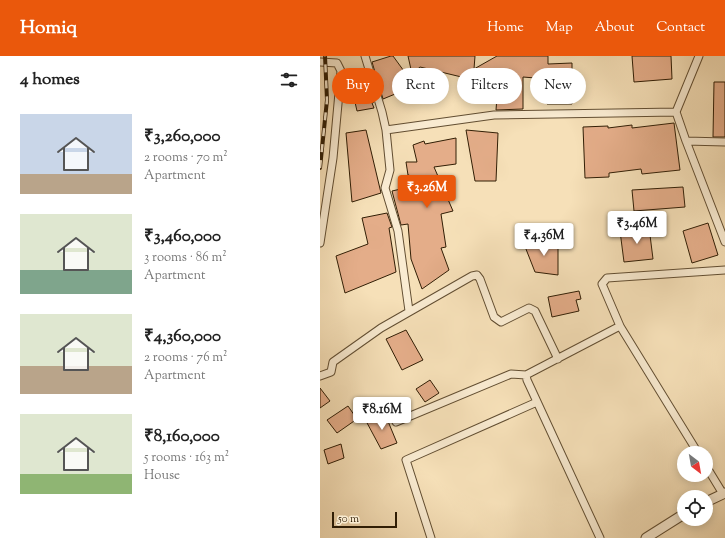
<!DOCTYPE html>
<html lang="en">
<head>
<meta charset="utf-8">
<style>
  body { margin:0; font-family:"Sorts Mill Goudy",serif; background:#f2f2f2; color:#222; height:100vh; display:flex; flex-direction:column; font-size:15px; white-space:nowrap }
  * { box-sizing:border-box; margin:0 }
  p { font-size:13px; color:#767676 }
  .icon { flex:none; width:22px; height:22px; fill:none; stroke:currentColor; stroke-width:2; stroke-linecap:round; stroke-linejoin:round }
  .map { position:relative; flex:1; overflow:hidden }
  .sheet { display:flex; flex-direction:column; background:#fff; width:320px }
  .sheet>* { flex:none }
  .banner { position:absolute; left:12px; top:12px; width:333px; height:36px; display:flex; gap:8px }
  .needle { width:26px; rotate:149deg }
  .fabs { position:absolute; left:357px; top:390px; display:grid; gap:8px }
  .fabs a { display:grid; place-items:center; width:36px; height:36px; border-radius:50%; background:#fff; box-shadow:0 2px 10px #0003; font-size:20px }
  .scale { position:absolute; left:12px; bottom:10px; width:65px; box-sizing:border-box; padding-left:4px; border:2px solid #311e05; border-top:0; font-size:11px; line-height:14px; white-space:nowrap; color:#311e05; -webkit-text-stroke:3px #f9ebd1; paint-order:stroke }
  .price { position:absolute; translate:-50% -34px; padding:0 9px; border-radius:4px; background:#fff; color:#222; font-size:13px; line-height:26px; filter:drop-shadow(0 1px 2px #0008) }
  .price::after { content:''; position:absolute; left:50%; top:24px; width:12px; height:9px; margin-left:-6px; background:inherit; clip-path:polygon(0 0,100% 0,50% 100%) }
  .price.current { background:#ea580c; color:#fff }
  ul { padding:0; list-style:none }
  li { display:flex; align-items:center; gap:12px; height:100px; padding:0 20px }
  li span { display:grid; place-items:center; flex:none; width:112px; height:80px; border-radius:0px; color:#555 }
  li>.icon { margin-inline-start:auto }
  span .icon { width:48px; height:48px; fill:#fffc; stroke-width:1 }
  li b { font-size:17px }
  h2 { display:flex; justify-content:space-between; align-items:center; height:48px; padding:0 20px; font-size:17px }
  .tag { padding:0 14px; border-radius:18px; background:#fff; box-shadow:0 2px 10px #0003; font-size:14px; line-height:36px }
  .tag.current { background:#ea580c; color:#fff }
  header { display:flex; align-items:center; gap:24px; box-sizing:border-box; height:56px; padding:0 20px; background:#ea580c; color:#fff }
  header strong { font-size:19px }
  nav { display:flex; gap:22px; margin-inline-start:auto; font-size:14px }
  main { display:flex; flex:1; min-height:0 }
  .map>svg:first-child { display:block }
</style>
</head>
<body>
<header>
<strong>Homiq</strong>
<nav><a>Home</a><a>Map</a><a>About</a><a>Contact</a></nav>
</header>
<main>
<section class="sheet">
<h2>4 homes<svg class="icon" aria-label="filters" viewBox="0 0 24 24"><path d="M4 7h16M4 17h16"/><circle cx="9" cy="7" r="2"/><circle cx="15" cy="17" r="2"/></svg></h2>
<ul>
<li><span style="background:linear-gradient(#c9d6e8 75%,#b9a48a 0)"><svg class="icon" aria-label="home" viewBox="0 0 24 24"><path d="M3 11l9-7 9 7M6 9v11h12V9"/></svg></span><div><b>₹3,260,000</b><p>2 rooms · 70 m²</p><p>Apartment</p></div></li>
<li><span style="background:linear-gradient(#dfe7d0 70%,#7fa58c 0)"><svg class="icon" aria-label="home" viewBox="0 0 24 24"><path d="M3 11l9-7 9 7M6 9v11h12V9"/></svg></span><div><b>₹3,460,000</b><p>3 rooms · 86 m²</p><p>Apartment</p></div></li>
<li><span style="background:linear-gradient(#dfe7d0 65%,#b9a48a 0)"><svg class="icon" aria-label="home" viewBox="0 0 24 24"><path d="M3 11l9-7 9 7M6 9v11h12V9"/></svg></span><div><b>₹4,360,000</b><p>2 rooms · 76 m²</p><p>Apartment</p></div></li>
<li><span style="background:linear-gradient(#dfe7d0 75%,#8fb573 0)"><svg class="icon" aria-label="home" viewBox="0 0 24 24"><path d="M3 11l9-7 9 7M6 9v11h12V9"/></svg></span><div><b>₹8,160,000</b><p>5 rooms · 163 m²</p><p>House</p></div></li>
</ul>
</section>
<div class="map">
<svg width="405" height="482" viewBox="0 0 405 482">
  <rect width="100%" height="100%" fill="#f6e0b8"/>
  <filter id="stains"><feTurbulence type="fractalNoise" baseFrequency=".005" numOctaves="4"/><feColorMatrix values="0 0 0 0 .2 0 0 0 0 .09 0 0 0 0 .02 0 0 0 .5 -.17"/></filter>
  <radialGradient id="worn" r=".72"><stop offset=".6" stop-color="#630" stop-opacity="0"/><stop offset="1" stop-color="#630" stop-opacity=".3"/></radialGradient>
  <path fill="#e4ad89" stroke="#311e05" d="M71 0H73L97 33 82 39 80 36 63 43 52 6Z
    M88 0H155L154 13 177 0H228V8L252 7V48H227L228 23 203 21V53L176 54 177 41 154 24 100 11 92 18Z
    M312 0H351L352 23 314 26Z
    M46 19 54 46 52 47 54 52 37 55 30 24Z
    M394 26H405V81H393Z
    M354 67 360 114 322 118 321 113 289 117V121L265 122 263 71 288 70V72L312 69V72Z
    M46 74 61 137 32 146 26 77Z
    M146 74 178 77 176 125H155Z
    M136 82V108L114 111 133 155 121 158 126 191 121 192 129 214 102 233 91 203 88 168 81 169 72 135 112 126 88 119 86 106H97L93 89 104 85 105 88Z
    M363 131 365 151 314 155 312 134Z
    M67 157 72 171 69 172 76 216 25 237 16 200 48 188 42 162Z
    M388 167 398 199 372 207 363 175Z
    M329 171 333 203 304 206 300 175Z
    M238 186V219L215 216 204 188Z
    M259 235 261 243 256 244 259 255 232 261 228 241Z
    M86 274 103 304 82 314 66 283Z
    M110 324 119 337 105 346 96 333Z
    M0 332 10 345 0 352Z
    M28 350 37 363 17 377 7 364Z
    M65 358 77 387 61 393 46 365Z
    M21 388 24 402 8 408 4 394Z"/>
  <g fill="none" stroke-linecap="round" stroke-linejoin="round">
    <defs>
      <path id="minor" d="M45 0 62 56 66 74 70 114 65 132 78 175 89 255
        M379 0 356 56 366 85 405 186
        M0 6 17 7 21 15 13 102 0 187
        M66 74 174 59 356 56
        M366 85 405 86
        M300 270 282 228 287 222 405 214
        M0 320 11 316 13 306 61 272 152 220 157 219 160 223 174 261 181 266 209 252 215 255 238 303
        M76 366 191 318 206 319
        M386 410 403 438
        M111 482 86 404 217 346
        M280 482 207 324 206 319 300 270 378 397"/>
      <path id="tertiary" d="M386 446 405 437
        M326 482 364 458"/>
    </defs>
    <use href="#minor" stroke="#624e32" stroke-width="9"/>
    <use href="#tertiary" stroke="#624e32" stroke-width="11"/>
    <use href="#minor" stroke="#f9ebd1" stroke-width="7"/>
    <use href="#tertiary" stroke="#f9ebd1" stroke-width="9"/>
    <defs>
      <path id="rail" d="M0 112 7 44 5 0"/>
    </defs>
    <use href="#rail" stroke="#311e05" stroke-width="4"/>
    <use href="#rail" stroke="#f9ebd1" stroke-width="2.5" stroke-dasharray="8" stroke-linecap="butt"/>
  </g>
  <rect width="100%" height="100%" filter="url(#stains)"/>
  <rect width="100%" height="100%" fill="url(#worn)"/>
</svg>
<div class="fabs">
<a><svg class="needle" viewBox="-14 -14 28 28"><path d="M0-13l5 13h-10z" fill="#e53935"/><path d="M0 13l5-13h-10z" fill="#767676"/></svg></a>
<a><svg class="icon" aria-label="locate" viewBox="0 0 24 24"><circle cx="12" cy="12" r="6"/><path d="M12 2v4M12 18v4M2 12h4M18 12h4"/></svg></a>
</div>
<div class="scale">50 m</div>
<b class="price current" style="left:107px;top:153px">₹3.26M</b>
<b class="price" style="left:317px;top:189px">₹3.46M</b>
<b class="price" style="left:224px;top:201px">₹4.36M</b>
<b class="price" style="left:62px;top:375px">₹8.16M</b>
<div class="banner">
<a class="tag current">Buy</a>
<a class="tag">Rent</a>
<a class="tag">Filters</a>
<a class="tag">New</a>
</div>
</div>
</main>
</body>
</html>
